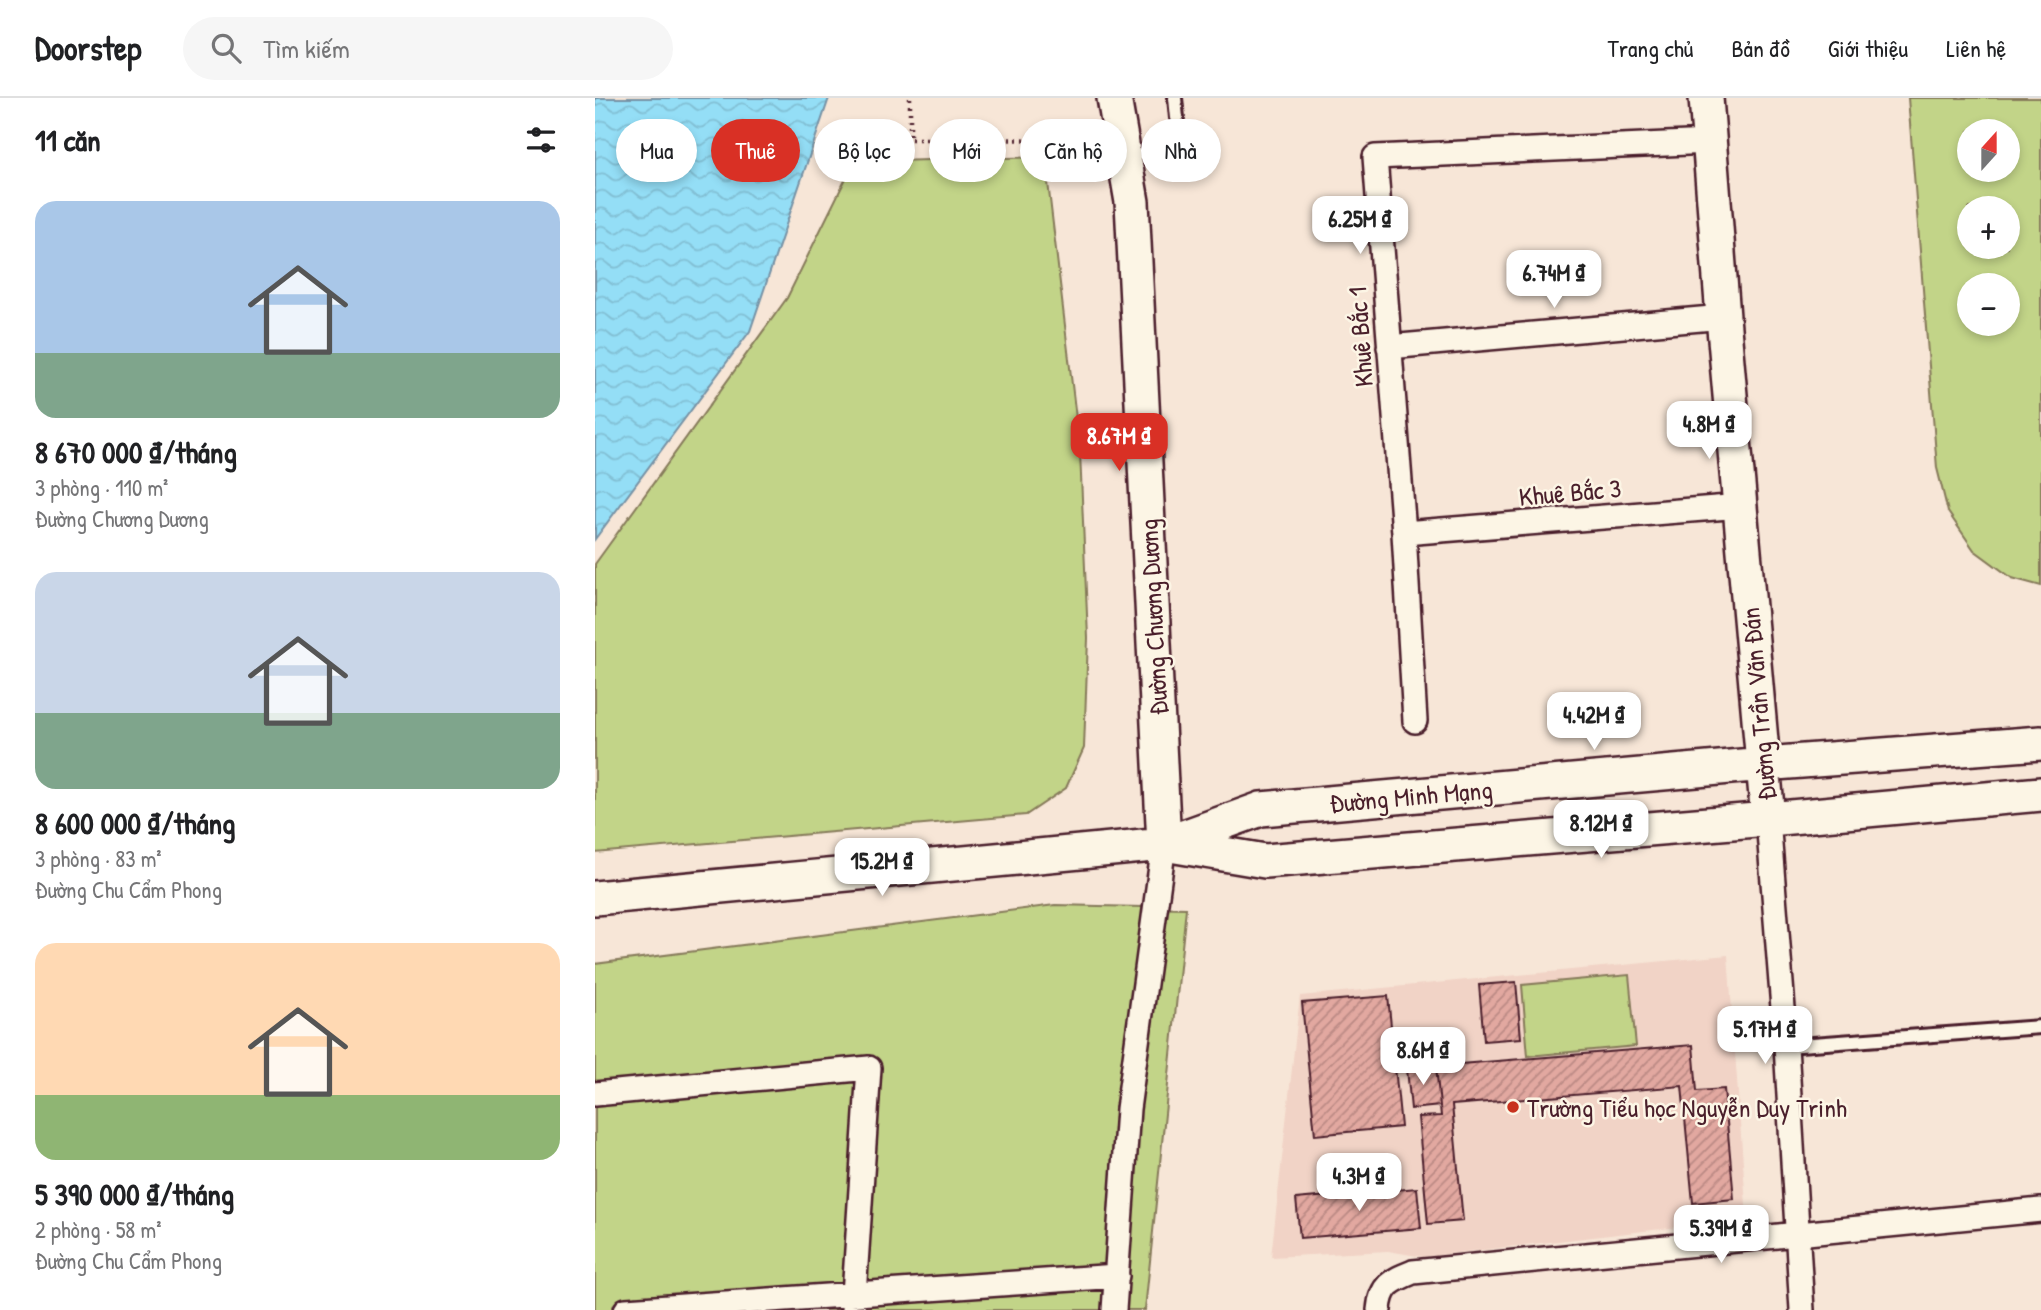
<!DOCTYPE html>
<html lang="vi">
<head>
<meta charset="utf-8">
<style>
  body { margin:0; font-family:"Patrick Hand",sans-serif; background:#f6f6f6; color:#202124; height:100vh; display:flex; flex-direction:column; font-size:26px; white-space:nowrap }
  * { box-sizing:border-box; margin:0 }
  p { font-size:23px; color:#757577 }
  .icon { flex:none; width:38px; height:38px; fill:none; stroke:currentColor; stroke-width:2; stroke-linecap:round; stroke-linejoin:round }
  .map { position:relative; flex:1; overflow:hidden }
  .drawer { display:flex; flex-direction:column; background:#fff; width:595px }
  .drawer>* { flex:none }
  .banner { position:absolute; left:21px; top:21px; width:665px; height:63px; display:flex; gap:14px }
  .needle { width:46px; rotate:21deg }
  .tools { position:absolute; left:1362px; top:21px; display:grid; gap:14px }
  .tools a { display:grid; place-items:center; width:63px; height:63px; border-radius:50%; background:#fff; box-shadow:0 4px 10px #0003; font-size:35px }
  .price { position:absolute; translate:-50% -60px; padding:0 16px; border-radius:14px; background:#fff; color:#222; font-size:23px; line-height:46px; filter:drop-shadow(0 2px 4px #0008) }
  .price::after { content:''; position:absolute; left:50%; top:42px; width:21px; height:16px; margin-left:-10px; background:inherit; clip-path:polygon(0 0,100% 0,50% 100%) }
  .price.selected { background:#d93025; color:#fff }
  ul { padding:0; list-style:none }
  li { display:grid; align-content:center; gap:14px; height:371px; padding:0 35px }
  li span { display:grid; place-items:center; height:217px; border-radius:21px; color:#555 }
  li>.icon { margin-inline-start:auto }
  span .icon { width:126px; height:126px; fill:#fffc; stroke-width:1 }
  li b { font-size:30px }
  h2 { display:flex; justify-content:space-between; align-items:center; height:84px; padding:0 35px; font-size:30px }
  .pill { padding:0 24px; border-radius:32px; background:#fff; box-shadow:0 4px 10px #0003; font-size:24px; line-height:63px }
  .pill.selected { background:#d93025; color:#fff }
  header { display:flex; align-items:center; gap:42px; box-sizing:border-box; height:98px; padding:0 35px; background:#fff; border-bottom:2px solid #e0e0e0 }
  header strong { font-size:33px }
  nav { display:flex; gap:38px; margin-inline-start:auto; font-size:24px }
  .search { width:490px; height:63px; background:#f6f6f6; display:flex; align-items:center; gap:18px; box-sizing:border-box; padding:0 24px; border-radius:38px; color:#757577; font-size:26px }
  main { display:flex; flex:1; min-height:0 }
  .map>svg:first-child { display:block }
</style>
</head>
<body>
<header>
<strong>Doorstep</strong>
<div class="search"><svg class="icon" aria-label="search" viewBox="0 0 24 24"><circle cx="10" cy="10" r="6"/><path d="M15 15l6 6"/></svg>Tìm kiếm</div>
<nav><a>Trang chủ</a><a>Bản đồ</a><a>Giới thiệu</a><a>Liên hệ</a></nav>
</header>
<main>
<section class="drawer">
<h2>11 căn<svg class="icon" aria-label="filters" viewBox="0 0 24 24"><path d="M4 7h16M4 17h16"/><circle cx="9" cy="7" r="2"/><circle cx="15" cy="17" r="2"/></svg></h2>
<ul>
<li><span style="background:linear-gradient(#a9c7e8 70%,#7fa58c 0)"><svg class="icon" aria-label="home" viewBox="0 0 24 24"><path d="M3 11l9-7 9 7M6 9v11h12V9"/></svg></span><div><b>8 670 000 ₫/tháng</b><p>3 phòng · 110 m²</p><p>Đường Chương Dương</p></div></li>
<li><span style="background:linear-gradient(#c9d6e8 65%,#7fa58c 0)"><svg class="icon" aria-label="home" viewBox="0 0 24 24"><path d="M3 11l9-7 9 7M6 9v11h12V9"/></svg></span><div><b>8 600 000 ₫/tháng</b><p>3 phòng · 83 m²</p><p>Đường Chu Cẩm Phong</p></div></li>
<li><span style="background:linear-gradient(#ffd9b3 70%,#8fb573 0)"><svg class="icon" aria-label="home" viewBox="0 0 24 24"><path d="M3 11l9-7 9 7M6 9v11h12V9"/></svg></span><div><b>5 390 000 ₫/tháng</b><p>2 phòng · 58 m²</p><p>Đường Chu Cẩm Phong</p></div></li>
</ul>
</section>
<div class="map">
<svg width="1446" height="1212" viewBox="0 0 1446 1212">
  <defs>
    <pattern id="water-waves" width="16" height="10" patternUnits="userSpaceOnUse" patternTransform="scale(1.75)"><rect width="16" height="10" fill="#94def6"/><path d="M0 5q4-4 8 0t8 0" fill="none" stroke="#81bed3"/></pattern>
    <pattern id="building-hatch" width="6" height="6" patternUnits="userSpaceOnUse" patternTransform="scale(1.75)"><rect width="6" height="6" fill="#e2a8a0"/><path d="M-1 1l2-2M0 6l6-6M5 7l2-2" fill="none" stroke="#b98883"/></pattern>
  </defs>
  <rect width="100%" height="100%" fill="#f7e6d7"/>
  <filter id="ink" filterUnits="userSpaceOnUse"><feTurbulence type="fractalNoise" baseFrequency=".0143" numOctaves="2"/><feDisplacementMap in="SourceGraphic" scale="14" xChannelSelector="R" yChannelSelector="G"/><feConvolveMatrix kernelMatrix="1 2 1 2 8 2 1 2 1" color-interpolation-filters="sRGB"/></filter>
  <g filter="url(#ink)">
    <path fill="#f1d3c6" d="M1133 857 1152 1121 828 1159 793 1153 676 1159 705 898Z"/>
    <path fill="#c2d488" stroke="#867a5a" stroke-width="2" fill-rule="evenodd" d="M1313 0H1446V488L1417 480 1379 452 1353 414 1342 370ZM1412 33V72H1374V33ZM1412 110V149H1374V110ZM1412 187V226H1374V187Z
      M450 59 485 354 493 540 489 650 471 690 431 717 0 755V466L192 200 259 64Z
      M460 807 591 810 550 1212H0V866Z
      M1034 877 1041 948 933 958 927 887Z"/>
    <path fill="url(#water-waves)" stroke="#7692a5" stroke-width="2" d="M0 0H234L155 233 0 441Z"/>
    <path fill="url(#building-hatch)" stroke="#4a1f2b" stroke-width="2" d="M921 884 926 940 889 943 884 887Z
      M793 898 806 1029 720 1037 707 905Z
      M1098 947 1102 993 1129 991 1139 1101 1098 1105 1087 988 857 1007 868 1123 833 1126 823 1019 846 1018 841 968Z
      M841 968 845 1008 816 1011 812 971Z
      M822 1090 826 1130 705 1140 701 1101Z"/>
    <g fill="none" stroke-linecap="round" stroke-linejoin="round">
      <defs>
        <path id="lane" d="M580 0 582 20
          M1191 948 1446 929"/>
        <path id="street" d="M794 249 1128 219
          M809 435 1146 408
          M820 623 809 435 780 59 1115 44
          M1173 721 1191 948 1207 1212
          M0 996 274 970 258 1212
          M31 1212 522 1178
          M519 1212 533 1011 569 746
          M784 1212C786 1187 796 1183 818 1174L1446 1112"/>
        <path id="secondary" d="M519 0 537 104 569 746
          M1111 0 1128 219 1173 721
          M572 745 666 711 1169 666 1446 645
          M0 800 569 746 670 763 1173 721 1446 696"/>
      </defs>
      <use href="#lane" stroke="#4a1f2b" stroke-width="18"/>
      <use href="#street" stroke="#4a1f2b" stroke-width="28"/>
      <use href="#secondary" stroke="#4a1f2b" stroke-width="38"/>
      <path stroke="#4a1f2b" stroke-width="4.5" stroke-dasharray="2 5" stroke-linecap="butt" d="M315 0V41L497 42"/>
      <use href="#lane" stroke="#fcf5e5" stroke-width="12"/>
      <use href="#street" stroke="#fcf5e5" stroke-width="23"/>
      <use href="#secondary" stroke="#fcf5e5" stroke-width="33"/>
    </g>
  </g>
  <circle fill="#c8321e" stroke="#fcf5e5" stroke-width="2.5" cx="918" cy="1009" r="7"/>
  <g text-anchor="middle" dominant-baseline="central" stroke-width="5" stroke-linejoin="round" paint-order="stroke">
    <g font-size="26" fill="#4a1f2b" stroke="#fcf5e5">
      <text transform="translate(765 239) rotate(-94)">Khuê Bắc 1</text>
      <text transform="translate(975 394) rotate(-5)">Khuê Bắc 3</text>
      <text transform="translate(558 519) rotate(-93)">Đường Chương Dương</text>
      <text transform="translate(1163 606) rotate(-95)">Đường Trần Văn Đán</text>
      <text transform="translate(816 698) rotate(-5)">Đường Minh Mạng</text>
    </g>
    <g font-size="26" fill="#4a1f2b" stroke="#fcf5e5" text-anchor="start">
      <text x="932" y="1009">Trường Tiểu học Nguyễn Duy Trinh</text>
    </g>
  </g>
</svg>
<div class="tools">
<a><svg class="needle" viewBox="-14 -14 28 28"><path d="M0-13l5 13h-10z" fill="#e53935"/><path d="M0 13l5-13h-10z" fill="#757577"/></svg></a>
<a>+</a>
<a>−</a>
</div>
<b class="price" style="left:765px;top:158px">6.25M ₫</b>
<b class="price" style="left:959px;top:212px">6.74M ₫</b>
<b class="price" style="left:1114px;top:363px">4.8M ₫</b>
<b class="price selected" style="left:524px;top:375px">8.67M ₫</b>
<b class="price" style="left:999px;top:654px">4.42M ₫</b>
<b class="price" style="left:1006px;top:762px">8.12M ₫</b>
<b class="price" style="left:287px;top:800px">15.2M ₫</b>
<b class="price" style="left:1170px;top:968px">5.17M ₫</b>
<b class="price" style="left:828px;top:989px">8.6M ₫</b>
<b class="price" style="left:764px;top:1115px">4.3M ₫</b>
<b class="price" style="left:1126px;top:1167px">5.39M ₫</b>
<div class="banner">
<a class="pill">Mua</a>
<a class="pill selected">Thuê</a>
<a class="pill">Bộ lọc</a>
<a class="pill">Mới</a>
<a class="pill">Căn hộ</a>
<a class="pill">Nhà</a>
</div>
</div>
</main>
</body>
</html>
